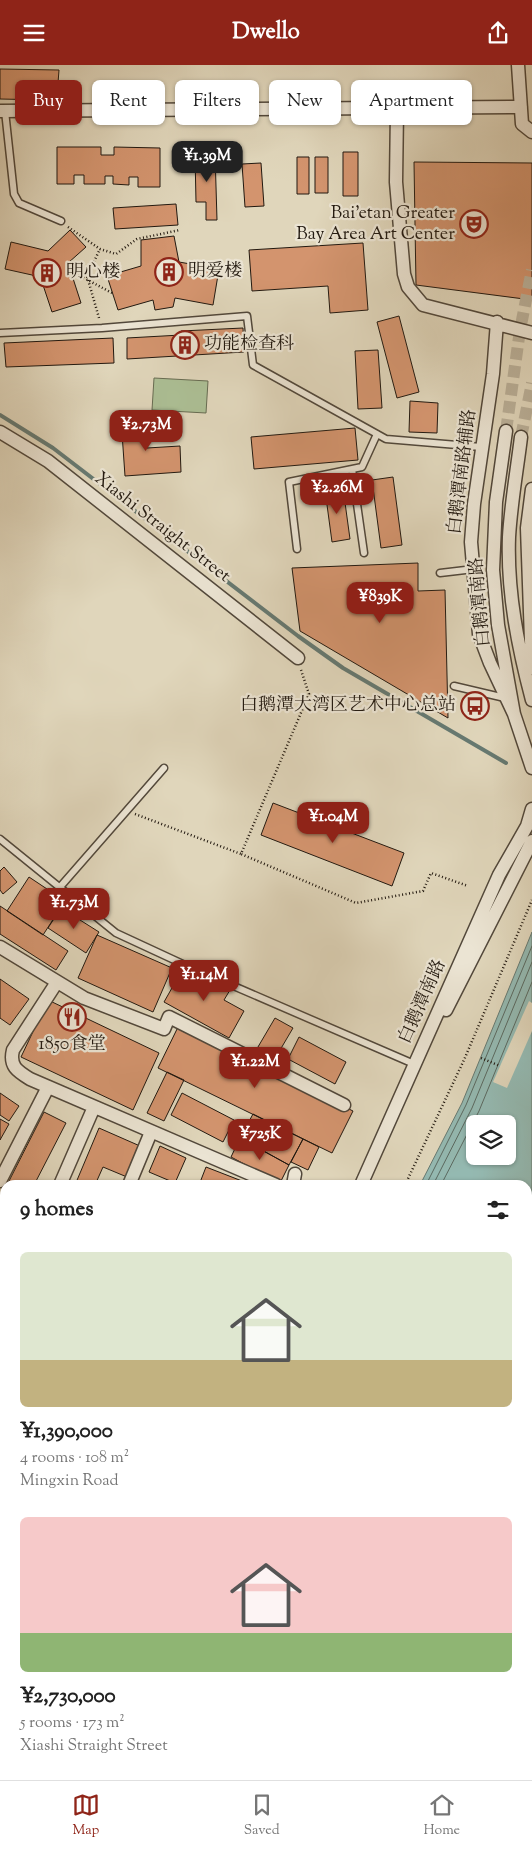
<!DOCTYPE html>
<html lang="en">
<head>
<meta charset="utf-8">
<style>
  body { margin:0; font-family:"Sorts Mill Goudy","Noto Serif SC",serif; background:#f6f6f6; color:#222; height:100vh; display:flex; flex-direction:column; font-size:19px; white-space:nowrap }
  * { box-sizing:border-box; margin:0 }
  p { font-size:16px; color:#767676 }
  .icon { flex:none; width:28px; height:28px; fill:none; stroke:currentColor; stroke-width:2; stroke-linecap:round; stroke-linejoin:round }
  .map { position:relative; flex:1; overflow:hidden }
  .sheet { position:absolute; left:0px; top:1115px; width:532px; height:600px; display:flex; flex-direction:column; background:#fff; border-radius:15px 15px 0 0; box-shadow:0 1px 4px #0004 }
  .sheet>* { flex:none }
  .guide { position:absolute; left:15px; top:15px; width:502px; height:45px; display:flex; gap:10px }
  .fabs { position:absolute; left:466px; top:1050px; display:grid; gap:10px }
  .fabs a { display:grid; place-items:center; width:50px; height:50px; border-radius:8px; background:#fff; box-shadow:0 1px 4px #0004; font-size:25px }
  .price { position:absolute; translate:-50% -42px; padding:0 11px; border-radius:10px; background:#8f2418; color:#fff; font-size:16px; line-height:32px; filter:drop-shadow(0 1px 2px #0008) }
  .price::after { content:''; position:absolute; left:50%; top:30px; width:15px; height:11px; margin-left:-8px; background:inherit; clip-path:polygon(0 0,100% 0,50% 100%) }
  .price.on { background:#222; color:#fff }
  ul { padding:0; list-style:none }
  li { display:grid; align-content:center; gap:10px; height:265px; padding:0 20px }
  li span { display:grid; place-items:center; height:155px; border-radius:8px; color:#555 }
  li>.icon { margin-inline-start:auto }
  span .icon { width:90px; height:90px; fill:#fffc; stroke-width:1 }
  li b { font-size:21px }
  h2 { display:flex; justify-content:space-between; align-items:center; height:60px; padding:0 20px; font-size:21px }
  .tag { padding:0 18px; border-radius:8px; background:#fff; box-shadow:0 1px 4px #0004; font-size:18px; line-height:45px }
  .tag.on { background:#8f2418; color:#fff }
  header { display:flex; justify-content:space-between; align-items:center; height:65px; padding:0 20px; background:#8f2418; color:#fff; font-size:22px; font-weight:700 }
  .menu { display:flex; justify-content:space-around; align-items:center; height:70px; border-top:1px solid #e0e0e0; background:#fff; font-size:14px; color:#767676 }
  .menu a { display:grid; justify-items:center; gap:2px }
  .menu .on { color:#8f2418 }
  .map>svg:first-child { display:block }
</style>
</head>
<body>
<header><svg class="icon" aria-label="menu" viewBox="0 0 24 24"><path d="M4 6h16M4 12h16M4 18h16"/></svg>Dwello<svg class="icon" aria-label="share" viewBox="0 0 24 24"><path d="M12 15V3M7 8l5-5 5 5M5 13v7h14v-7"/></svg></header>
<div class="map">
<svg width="532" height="1715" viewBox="0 0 532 1715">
  <rect width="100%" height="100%" fill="#e0d6bb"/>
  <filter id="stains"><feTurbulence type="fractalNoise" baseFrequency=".004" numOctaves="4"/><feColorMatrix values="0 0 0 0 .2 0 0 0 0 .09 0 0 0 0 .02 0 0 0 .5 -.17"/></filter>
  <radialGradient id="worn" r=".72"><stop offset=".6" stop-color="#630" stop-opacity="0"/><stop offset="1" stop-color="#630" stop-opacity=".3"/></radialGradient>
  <path fill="#acbf95" stroke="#676c52" d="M154 313 208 316 206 348 152 345Z"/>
  <path fill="#94b9b1" stroke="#667971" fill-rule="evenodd" d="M532 867V1715H83L86 1710H528V1120H420L462 1038ZM475 1059H508V1091H475Z"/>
  <path fill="#e0d6bb" d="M529 936 532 938V966L507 1023 493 1017Z"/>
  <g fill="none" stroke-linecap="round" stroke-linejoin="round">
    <path stroke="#5b6960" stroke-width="1" d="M426 1120 466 1040 532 881
      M433 1120 472 1043 532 897
      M441 1120 479 1046 532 917"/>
    <path stroke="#667971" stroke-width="4" d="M0 350 53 383 298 571 343 603 506 698"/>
  </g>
  <path fill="#d3946e" stroke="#221910" d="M0 4 59 5 57 31 46 35 0 34Z
    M57 82H101V90H114V82L160 83V122H138V112H129V120L113 119V111H105V119H84V110H74V119H57Z
    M343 87H358V131H343Z
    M215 88 217 155H206V137H196L195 89Z
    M297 92H309V129H297Z
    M315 92H328V128H315Z
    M414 97 532 98V235L416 220Z
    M261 98 264 141 245 142 242 99Z
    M176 139 178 160 115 164 113 143Z
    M70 165 86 182 68 198 81 238 52 247 42 217 32 210 5 204 11 177 48 186Z
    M174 171 179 197 219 204 213 240 175 233 173 242 155 245 153 235 118 245 107 211 141 201V175Z
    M363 178 368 245 330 248 328 221 252 226 249 185Z
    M399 251 419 327 397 333 377 257Z
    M243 263 244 287 127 294V273L181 270V266Z
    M113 273 114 298 6 302 4 278Z
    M378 285 382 343 358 344 355 286Z
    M410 336 438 338 437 368 409 367Z
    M145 352 147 383 180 381 181 407 125 411 121 354Z
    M355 363 358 395 254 404 251 372Z
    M393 412 402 480 381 483 372 415Z
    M343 423 350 474 332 477 325 425Z
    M418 498V526L445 525 448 653 300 566 292 503Z
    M273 738 404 788 392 821 261 770Z
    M4 802 17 817 3 829 0 825V806Z
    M29 812 65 836 43 870 7 846Z
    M0 841 68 886 56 905 0 869Z
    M61 843 99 867 86 888 48 863Z
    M97 870 172 903 153 947 78 913Z
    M185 900 230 925 224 935 244 946 229 973 164 937Z
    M0 914 29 934 10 960 0 953Z
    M48 935 159 988 133 1045 21 992Z
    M275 953 293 963 273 997 255 987Z
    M179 960 353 1046 332 1088 158 1003Z
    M299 972 346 997 335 1019 288 994Z
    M167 1007 184 1015 164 1056 147 1048Z
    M0 1028 19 1041 9 1056 0 1050Z
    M182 1028 234 1055 223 1077 171 1050Z
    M44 1047 66 1058 34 1120H7Z
    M253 1049 303 1074 289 1100 240 1073Z
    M0 1054 9 1059 0 1075Z
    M99 1063 140 1081 127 1112 103 1102 95 1120H75Z
    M240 1073 289 1100 280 1118 231 1092Z
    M303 1074 319 1082 308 1105 291 1097Z
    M160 1081 186 1093 175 1118 149 1107Z
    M206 1102 242 1116 240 1120H199Z
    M247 1115 261 1120H245Z
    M5 1124V1149L0 1147V1134Z
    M5 1395V1410L0 1407V1402Z"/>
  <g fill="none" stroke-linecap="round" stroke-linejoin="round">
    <path stroke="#bab099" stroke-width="12" stroke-dasharray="12 6" stroke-linecap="butt" d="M506 366 520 265 532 205
      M521 372 532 318"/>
    <path stroke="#bab099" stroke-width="20" stroke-dasharray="20 10" stroke-linecap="butt" d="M0 1343 5 1347
      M0 1393 5 1396
      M528 1611 532 1613
      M528 1634 532 1636"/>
    <defs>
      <path id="service" d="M5 46 14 129 19 138 61 156
        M0 268 102 263 247 251 253 300 386 374 481 382
        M352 404 364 488
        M297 484 289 417 362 402 377 369
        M440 508 474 504
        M454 621 505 633
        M0 774 116 868 185 900 414 999
        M60 822 164 703"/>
      <path id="minor" d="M518 0 522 59 532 67
        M397 45 396 117 404 209 408 222 423 240 532 268
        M0 46 521 42
        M497 257 493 309 474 439 471 477 479 569 490 598 514 649
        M506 366 496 437 493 505 498 560 514 649 532 703
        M0 367 48 396 298 593
        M521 372C517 405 511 438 509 472 507 527 518 582 532 635
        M532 424 527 463 532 603
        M0 882 84 933 164 964 169 952 344 1040
        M57 917 13 985C9 1001 17 1006 30 1014L276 1120
        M446 945 532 776
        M0 1116 48 1022
        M60 1120 94 1042
        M129 1120 151 1067
        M293 1120 295 1109
        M361 1120 499 810 527 761 532 744
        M0 1157 5 1160"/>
      <path id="primary" d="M0 1299 5 1302
        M0 1320 5 1323
        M0 1357 5 1360
        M0 1422 5 1426"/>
    </defs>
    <use href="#service" stroke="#52483b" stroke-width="9"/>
    <use href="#minor" stroke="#52483b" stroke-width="15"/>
    <use href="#primary" stroke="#221910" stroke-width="22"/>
    <path stroke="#221910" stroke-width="2.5" stroke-dasharray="1 2.5" stroke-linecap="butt" d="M68 162 100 184 116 189 137 174 180 165
      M71 206 112 228
      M99 253 87 211 100 184
      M301 605 309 629 241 789 356 838 423 826 431 808 468 821
      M135 749 241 789
      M481 993 500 1001
      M405 1120 464 995 532 835
      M46 1715 49 1710
      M104 1715 107 1710"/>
    <use href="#service" stroke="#ebe4d3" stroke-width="6"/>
    <use href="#minor" stroke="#ebe4d3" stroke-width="12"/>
    <use href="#primary" stroke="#e0bb7e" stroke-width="20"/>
  </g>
  <defs>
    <symbol id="theatre-ring" viewBox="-11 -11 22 22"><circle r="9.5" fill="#ebe4d3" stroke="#8f2418" stroke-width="1.5"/><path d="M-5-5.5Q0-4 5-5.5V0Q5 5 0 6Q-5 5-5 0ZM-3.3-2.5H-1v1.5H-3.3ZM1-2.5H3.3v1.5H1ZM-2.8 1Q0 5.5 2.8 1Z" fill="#8f2418"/></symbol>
    <symbol id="building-ring" viewBox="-11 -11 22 22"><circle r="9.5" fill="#ebe4d3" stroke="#8f2418" stroke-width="1.5"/><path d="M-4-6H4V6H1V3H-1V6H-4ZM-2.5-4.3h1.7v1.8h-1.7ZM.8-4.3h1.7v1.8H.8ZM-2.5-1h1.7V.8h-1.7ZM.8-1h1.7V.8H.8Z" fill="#8f2418"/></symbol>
    <symbol id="bus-ring" viewBox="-11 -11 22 22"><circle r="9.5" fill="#ebe4d3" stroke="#8f2418" stroke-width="1.5"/><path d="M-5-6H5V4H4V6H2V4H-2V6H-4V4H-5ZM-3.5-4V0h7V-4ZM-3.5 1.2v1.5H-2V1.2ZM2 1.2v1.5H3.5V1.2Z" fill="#8f2418"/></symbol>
    <symbol id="restaurant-ring" viewBox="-11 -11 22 22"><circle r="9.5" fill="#ebe4d3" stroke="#8f2418" stroke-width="1.5"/><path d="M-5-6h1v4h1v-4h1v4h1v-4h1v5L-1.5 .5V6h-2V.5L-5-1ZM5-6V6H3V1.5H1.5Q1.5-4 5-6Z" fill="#8f2418"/></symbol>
  </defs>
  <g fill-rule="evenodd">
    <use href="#theatre-ring" x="458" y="143" width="32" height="32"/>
    <use href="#building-ring" x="153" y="191" width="32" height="32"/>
    <use href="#building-ring" x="31" y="192" width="32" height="32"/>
    <use href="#building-ring" x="169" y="264" width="32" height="32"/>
    <use href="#bus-ring" x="459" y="625" width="32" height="32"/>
    <use href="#restaurant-ring" x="56" y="936" width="32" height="32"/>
  </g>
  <g text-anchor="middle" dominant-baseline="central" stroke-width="4.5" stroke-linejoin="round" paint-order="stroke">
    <g font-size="18" fill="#221910" stroke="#ebe4d3" text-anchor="start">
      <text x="455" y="149" text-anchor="end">Bai'etan Greater<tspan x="455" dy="21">Bay Area Art Center</tspan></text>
      <text x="188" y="207">明爱楼</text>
      <text x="66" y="208">明心楼</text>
      <text x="204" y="280">功能检查科</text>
      <text x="456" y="641" text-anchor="end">白鹅潭大湾区艺术中心总站</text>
      <text x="72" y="980" text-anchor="middle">1850食堂</text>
    </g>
    <g font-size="18" fill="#221910" stroke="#ebe4d3">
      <text transform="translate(463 407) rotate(-83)">白鹅潭南路辅路</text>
      <text transform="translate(162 463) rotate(38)">Xiashi Straight Street</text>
      <text transform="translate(481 537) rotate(-95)">白鹅潭南路</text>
      <text transform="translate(423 937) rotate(-66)">白鹅潭南路</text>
    </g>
  </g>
  <rect width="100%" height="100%" filter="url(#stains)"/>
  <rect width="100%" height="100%" fill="url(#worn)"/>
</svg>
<div class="fabs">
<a><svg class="icon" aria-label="layers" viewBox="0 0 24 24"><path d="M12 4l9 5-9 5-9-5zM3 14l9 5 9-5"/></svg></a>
</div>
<b class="price on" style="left:207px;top:118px">¥1.39M</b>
<b class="price" style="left:146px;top:387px">¥2.73M</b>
<b class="price" style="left:337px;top:450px">¥2.26M</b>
<b class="price" style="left:380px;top:559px">¥839K</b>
<b class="price" style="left:333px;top:779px">¥1.04M</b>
<b class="price" style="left:74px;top:865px">¥1.73M</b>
<b class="price" style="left:204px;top:937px">¥1.14M</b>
<b class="price" style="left:255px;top:1024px">¥1.22M</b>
<b class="price" style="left:260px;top:1096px">¥725K</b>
<div class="guide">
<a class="tag on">Buy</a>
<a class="tag">Rent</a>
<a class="tag">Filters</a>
<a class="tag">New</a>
<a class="tag">Apartment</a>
</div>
<section class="sheet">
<h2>9 homes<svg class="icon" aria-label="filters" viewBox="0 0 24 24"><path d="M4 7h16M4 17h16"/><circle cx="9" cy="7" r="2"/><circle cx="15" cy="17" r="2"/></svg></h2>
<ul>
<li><span style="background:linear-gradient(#dfe7d0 70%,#c2b280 0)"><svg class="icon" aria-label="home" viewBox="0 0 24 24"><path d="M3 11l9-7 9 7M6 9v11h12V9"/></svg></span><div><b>¥1,390,000</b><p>4 rooms · 108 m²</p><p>Mingxin Road</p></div></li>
<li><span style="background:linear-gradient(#f6c9c9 75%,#8fb573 0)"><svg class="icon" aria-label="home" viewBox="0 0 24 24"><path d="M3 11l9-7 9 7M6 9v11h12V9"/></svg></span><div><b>¥2,730,000</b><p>5 rooms · 173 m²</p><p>Xiashi Straight Street</p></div></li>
</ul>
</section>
</div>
<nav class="menu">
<a class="on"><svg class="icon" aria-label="map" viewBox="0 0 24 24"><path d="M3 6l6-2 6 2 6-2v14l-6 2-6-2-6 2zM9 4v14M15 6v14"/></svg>Map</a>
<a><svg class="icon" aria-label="saved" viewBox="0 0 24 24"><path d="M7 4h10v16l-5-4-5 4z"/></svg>Saved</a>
<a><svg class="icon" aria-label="home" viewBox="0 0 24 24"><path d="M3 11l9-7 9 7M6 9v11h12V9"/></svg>Home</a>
</nav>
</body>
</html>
